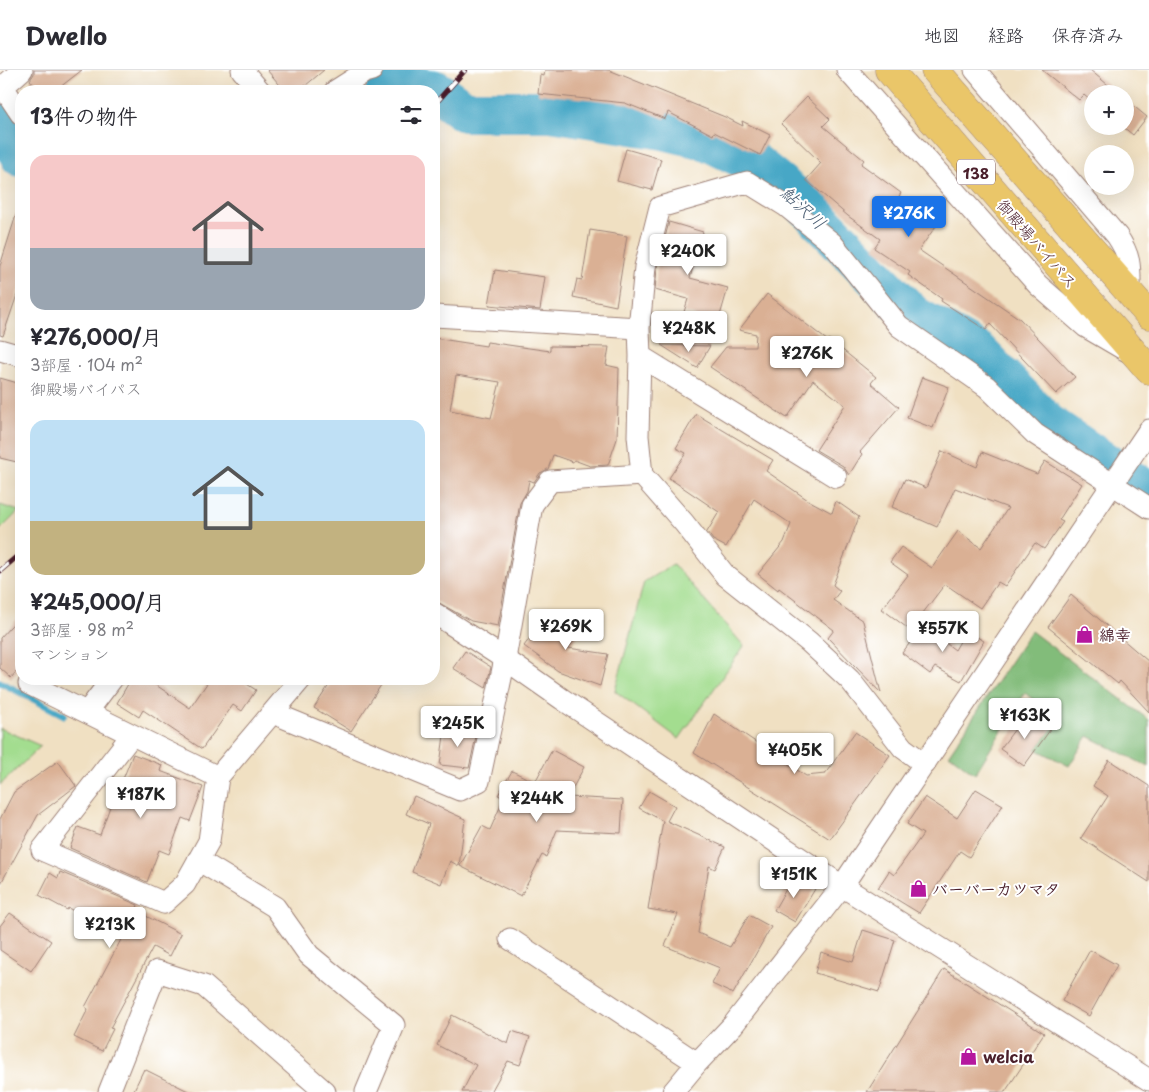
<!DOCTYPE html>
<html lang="ja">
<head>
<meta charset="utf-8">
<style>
  body { margin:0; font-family:"Playpen Sans","Klee One",sans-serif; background:#f2f2f3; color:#2b2b33; height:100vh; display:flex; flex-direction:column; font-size:19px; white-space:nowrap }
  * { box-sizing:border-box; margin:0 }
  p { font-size:16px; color:#7c7c81 }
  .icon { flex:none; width:28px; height:28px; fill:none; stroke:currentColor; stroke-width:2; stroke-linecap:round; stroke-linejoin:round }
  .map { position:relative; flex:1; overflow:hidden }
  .drawer { position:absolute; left:15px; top:15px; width:425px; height:600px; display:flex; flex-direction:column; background:#fff; border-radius:20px; box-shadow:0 5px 20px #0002 }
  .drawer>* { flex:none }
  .buttons { position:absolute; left:1084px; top:15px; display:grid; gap:10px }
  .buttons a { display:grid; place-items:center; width:50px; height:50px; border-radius:50%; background:#fff; box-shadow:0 5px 20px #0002; font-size:25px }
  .price { position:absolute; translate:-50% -42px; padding:0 11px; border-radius:5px; background:#fff; color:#222; font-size:16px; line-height:32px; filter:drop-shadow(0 1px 2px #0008) }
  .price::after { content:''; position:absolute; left:50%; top:30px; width:15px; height:11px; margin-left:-8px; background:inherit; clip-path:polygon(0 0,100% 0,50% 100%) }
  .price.current { background:#1a73e8; color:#fff }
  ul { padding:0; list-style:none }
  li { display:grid; align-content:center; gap:10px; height:265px; padding:0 15px }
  li span { display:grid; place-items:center; height:155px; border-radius:15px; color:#555 }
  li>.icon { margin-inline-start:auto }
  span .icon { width:90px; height:90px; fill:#fffc; stroke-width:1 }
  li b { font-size:21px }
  h2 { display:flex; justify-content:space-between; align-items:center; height:60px; padding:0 15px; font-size:21px }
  header { display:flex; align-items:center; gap:30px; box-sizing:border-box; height:70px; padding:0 25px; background:#fff; border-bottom:1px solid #e1e1e2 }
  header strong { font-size:24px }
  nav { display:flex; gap:28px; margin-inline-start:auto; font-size:18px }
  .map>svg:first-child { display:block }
</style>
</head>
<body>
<header>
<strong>Dwello</strong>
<nav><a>地図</a><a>経路</a><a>保存済み</a></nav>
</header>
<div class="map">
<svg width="1149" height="1022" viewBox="0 0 1149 1022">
  <rect width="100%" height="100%" fill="#fff"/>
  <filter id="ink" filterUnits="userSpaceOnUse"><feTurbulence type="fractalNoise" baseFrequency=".02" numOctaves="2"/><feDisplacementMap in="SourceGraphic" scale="10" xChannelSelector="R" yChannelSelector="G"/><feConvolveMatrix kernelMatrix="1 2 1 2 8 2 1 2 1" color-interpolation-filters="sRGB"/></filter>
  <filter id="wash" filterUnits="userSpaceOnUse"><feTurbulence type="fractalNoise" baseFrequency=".0096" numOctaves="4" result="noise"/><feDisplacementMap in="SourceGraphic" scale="20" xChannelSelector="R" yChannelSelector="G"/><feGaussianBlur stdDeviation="1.12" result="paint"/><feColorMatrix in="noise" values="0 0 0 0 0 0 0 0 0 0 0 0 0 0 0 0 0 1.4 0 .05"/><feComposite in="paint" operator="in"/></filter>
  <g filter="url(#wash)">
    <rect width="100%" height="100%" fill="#f0e0c2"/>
    <path fill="#a3dd8f" stroke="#767e5d" d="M0 435 19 441 0 460Z
      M673 494 744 576 679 669 615 621 644 512Z
      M0 658 41 676 0 715Z"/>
    <path fill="#82bc7a" stroke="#666e52" d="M1031 561 1149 650V697L1088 666 1069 696 1036 679 1059 651 1025 623 975 704 949 684Z"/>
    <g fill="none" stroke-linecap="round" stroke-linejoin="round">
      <path stroke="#47a7c6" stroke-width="7" d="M0 612 64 645"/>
      <path stroke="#47a7c6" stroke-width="42" d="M386 21 396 15 436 21 465 41H551L664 59 705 69 752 92 807 137 913 246 977 282 1046 353 1149 423
        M0 47 3 48 21 86"/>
    </g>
    <g id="blocks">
      <path fill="#dab094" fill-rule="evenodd" d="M34 0H82L55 21H39L30 10 34 4Z
        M267 0H324L299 21H285Z
        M545 0H609L725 47 743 56 742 51 770 65 760 85 714 62 713 65 668 42 665 49 625 33 538 24 540 5 544 6Z
        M1042 0H1090L1119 24H1092V32L1084 25 1079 30Z
        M807 27 830 49 823 56 864 90 861 94 901 123 899 126 938 153 919 180 1020 249 1075 307 1056 324 990 254 986 260 941 231 942 229 908 205 910 202 874 178 880 169 848 146 806 110 821 93 781 54Z
        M1125 29 1147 47 1133 65 1122 56H1125Z
        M626 79 661 89 652 120 617 111Z
        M17 142 21 143V213L3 266 0 265V196Z
        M669 152 703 162 690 208 728 218 717 256 693 251 696 246 684 242 688 229 655 220 657 199Z
        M590 160 627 166 616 236 573 227 577 209 582 210Z
        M495 200 545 207 540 240 489 235Z
        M767 224 828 271 829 269 876 307 871 313 899 337 860 382 862 384 849 405 843 396 816 380 845 335 813 310 787 348 710 297 726 277H755L756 264 739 260Z
        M434 268 486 276 487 272 550 281V276L609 277 606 295 619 298 617 369 608 395 590 396 574 390 573 392 553 385 548 399 540 403 534 412 529 410 527 421 520 433 498 556 471 551 434 530ZM456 305 500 312 491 348 450 340Z
        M661 275 710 276 697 298Z
        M922 307 949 317 933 358 907 348Z
        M0 308 21 314V393L0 388Z
        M696 344 773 390 766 401 808 430 832 443 836 431 859 447 833 515 840 521 833 530 863 551 881 623 828 568 834 560 779 518 778 520 758 504 784 472 791 454 754 429 726 477 713 470 707 462 719 442 669 408 686 383 676 378Z
        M942 381 977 397 982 382 1037 404 1045 391 1082 414 1059 450 1063 452 1044 479 1035 473 1005 516 998 512 980 538 945 514 910 560 882 539 908 505 890 492 901 477 932 498 958 461 981 478 1008 438 955 418 937 457 892 437 905 409 926 418Z
        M1071 525 1149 592V642L1120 611 1118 614 1048 557Z
        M549 542 579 564 568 578 608 584 600 616 558 601 524 576Z
        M21 545V596L11 608 0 598V568Z
        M923 556 955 580 966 561 984 571 961 611 935 597 930 604 902 583Z
        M465 581 491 597 486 618 453 598Z
        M131 609H147L190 638 210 609H239L256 620 242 641 233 635 202 679 143 640 139 647 117 633Z
        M333 609H385L351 661 314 638Z
        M1027 643 1050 660 1024 696 1000 679Z
        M714 644 806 706 825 704 855 662 890 685 830 769 694 683Z
        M445 658 477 662 469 698 440 695Z
        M552 680 584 697 568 727 623 730 621 763 557 760 546 787 542 785 521 826 460 796 482 756 490 760 504 728 498 725 512 701 535 712Z
        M133 684 162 695 160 701 203 717 190 751 182 748 169 784 159 780 147 812 70 778 78 757 100 765 113 728 115 729Z
        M1109 690 1149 716V812L1081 768 1108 726 1093 716Z
        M58 691 76 716 38 745 0 815V749L14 722Z
        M976 719 1003 735 969 787 960 781 919 843 878 818 889 801 894 805 923 764 907 754 925 727 957 748Z
        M649 721 675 736 667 751 725 777 715 799 709 796 698 863 730 877 749 845 771 857 733 924 712 914 720 898 665 876 678 844 648 839 663 751 639 738Z
        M414 726 465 749 459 796 450 791 441 814 412 802 429 754 406 744Z
        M60 802 138 835 136 841 181 864 170 886 153 877 110 958 113 959 102 981 74 967 88 939 85 937 123 866 68 838 67 840 39 825 50 803 58 808Z
        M793 807 815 819 795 852 774 840Z
        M10 843 51 871 31 901 0 880V856Z
        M863 860 895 870 879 922 815 903 821 882 853 892Z
        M1090 880 1117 895 1089 946 1062 931Z
        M944 899 1044 963 1005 1022H867Z
        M452 945 508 974 512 961 530 967 520 995 508 991 491 1022H462L476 995 437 975Z
        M144 999 190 1022H133Z"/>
    </g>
  </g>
  <g filter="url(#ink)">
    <use href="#blocks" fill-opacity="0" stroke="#9d8076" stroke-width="1"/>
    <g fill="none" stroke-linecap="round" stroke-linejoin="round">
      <defs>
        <path id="street" d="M242 0 260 21
          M847 0 1038 215 1086 257 1127 281
          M975 0 1117 166C1132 188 1130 199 1130 224
          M0 16 3 17 21 44
          M3 17 22 0
          M335 21 365 2 372 0
          M434 246 639 258
          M0 280 21 286
          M640 286 836 407
          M434 543 505 589 562 629 842 816 1149 1010
          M34 609 29 614 218 707
          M87 642 112 609
          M273 643 460 720 479 711 505 589 532 435 550 411 642 405
          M132 665 42 780 164 833 185 814 209 771 218 707 301 609
          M925 694 903 678 850 610 809 572 725 505 684 453 642 405 638 366 640 286 639 258 645 197 660 137 747 112 786 136 832 173 899 256 987 317 1035 364 1149 438
          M198 790 275 837 309 885 394 955 366 1022
          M510 869 697 993
          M109 1022 157 901 204 916 325 1022
          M673 1022 697 993 733 955 842 816 1149 360"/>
        <path id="highway" d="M889 0 1149 300
          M935 0 1149 245"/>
      </defs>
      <use href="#street" stroke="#9d8076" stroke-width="23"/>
      <use href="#highway" stroke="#9d8076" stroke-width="29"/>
      <use href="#street" stroke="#fff" stroke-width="21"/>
      <use href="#highway" stroke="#eac669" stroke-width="28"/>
      <defs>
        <path id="rail" d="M434 35 465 0
          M0 501 21 483"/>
      </defs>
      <use href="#rail" stroke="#4a1f2b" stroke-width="5.5"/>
      <use href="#rail" stroke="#fff" stroke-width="4" stroke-dasharray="11" stroke-linecap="butt"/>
    </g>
  </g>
  <defs>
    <symbol id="shop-bare" viewBox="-9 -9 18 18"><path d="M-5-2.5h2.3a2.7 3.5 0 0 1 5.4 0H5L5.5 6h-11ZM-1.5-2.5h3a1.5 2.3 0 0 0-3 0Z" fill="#b5179e" stroke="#fff" stroke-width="2.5" paint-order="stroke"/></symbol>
  </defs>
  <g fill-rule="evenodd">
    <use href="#shop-bare" x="1072" y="552" width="25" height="25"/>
    <use href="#shop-bare" x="906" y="806" width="25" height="25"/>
    <use href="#shop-bare" x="956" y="974" width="25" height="25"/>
  </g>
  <g text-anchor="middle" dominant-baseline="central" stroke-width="4" stroke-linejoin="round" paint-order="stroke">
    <rect fill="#fff" stroke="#80626b" stroke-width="1" x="957" y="89.5" width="38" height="25" rx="4"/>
    <g font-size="15" font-weight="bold" fill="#4a1f2b">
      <text x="976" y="102">138</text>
    </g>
    <g font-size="16" fill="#4a1f2b" stroke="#fff">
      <text transform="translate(1038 173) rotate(49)">御殿場バイパス</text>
    </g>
    <g font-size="16" font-weight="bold" fill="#4a1f2b" stroke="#fff" text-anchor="start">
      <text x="1099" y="564">綿幸</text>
      <text x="932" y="818">バーバーカツマタ</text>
      <text x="983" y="986">welcia</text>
    </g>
    <g font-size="18" font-style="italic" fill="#495c71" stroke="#fff">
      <text transform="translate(804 137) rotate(43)">鮎沢川</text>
    </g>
  </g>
</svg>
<div class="buttons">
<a>+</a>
<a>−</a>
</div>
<b class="price current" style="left:909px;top:168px">¥276K</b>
<b class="price" style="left:688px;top:206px">¥240K</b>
<b class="price" style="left:689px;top:283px">¥248K</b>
<b class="price" style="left:807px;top:308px">¥276K</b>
<b class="price" style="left:566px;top:581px">¥269K</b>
<b class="price" style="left:943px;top:583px">¥557K</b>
<b class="price" style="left:1025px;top:670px">¥163K</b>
<b class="price" style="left:458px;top:678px">¥245K</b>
<b class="price" style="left:795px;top:705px">¥405K</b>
<b class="price" style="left:141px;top:749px">¥187K</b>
<b class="price" style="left:537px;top:753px">¥244K</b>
<b class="price" style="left:794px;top:829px">¥151K</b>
<b class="price" style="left:110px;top:879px">¥213K</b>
<section class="drawer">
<h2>13件の物件<svg class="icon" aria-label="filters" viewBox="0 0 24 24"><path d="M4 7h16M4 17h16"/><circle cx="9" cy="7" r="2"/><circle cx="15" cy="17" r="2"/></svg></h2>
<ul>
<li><span style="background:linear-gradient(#f6c9c9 60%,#9aa5b1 0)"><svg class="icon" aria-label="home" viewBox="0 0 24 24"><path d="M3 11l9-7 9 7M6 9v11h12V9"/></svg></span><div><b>¥276,000/月</b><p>3部屋 · 104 m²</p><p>御殿場バイパス</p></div></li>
<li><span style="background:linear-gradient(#bfe0f5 65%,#c2b280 0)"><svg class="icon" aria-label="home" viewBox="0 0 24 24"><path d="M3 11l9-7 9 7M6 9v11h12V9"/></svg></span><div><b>¥245,000/月</b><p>3部屋 · 98 m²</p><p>マンション</p></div></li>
</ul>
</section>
</div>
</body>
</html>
